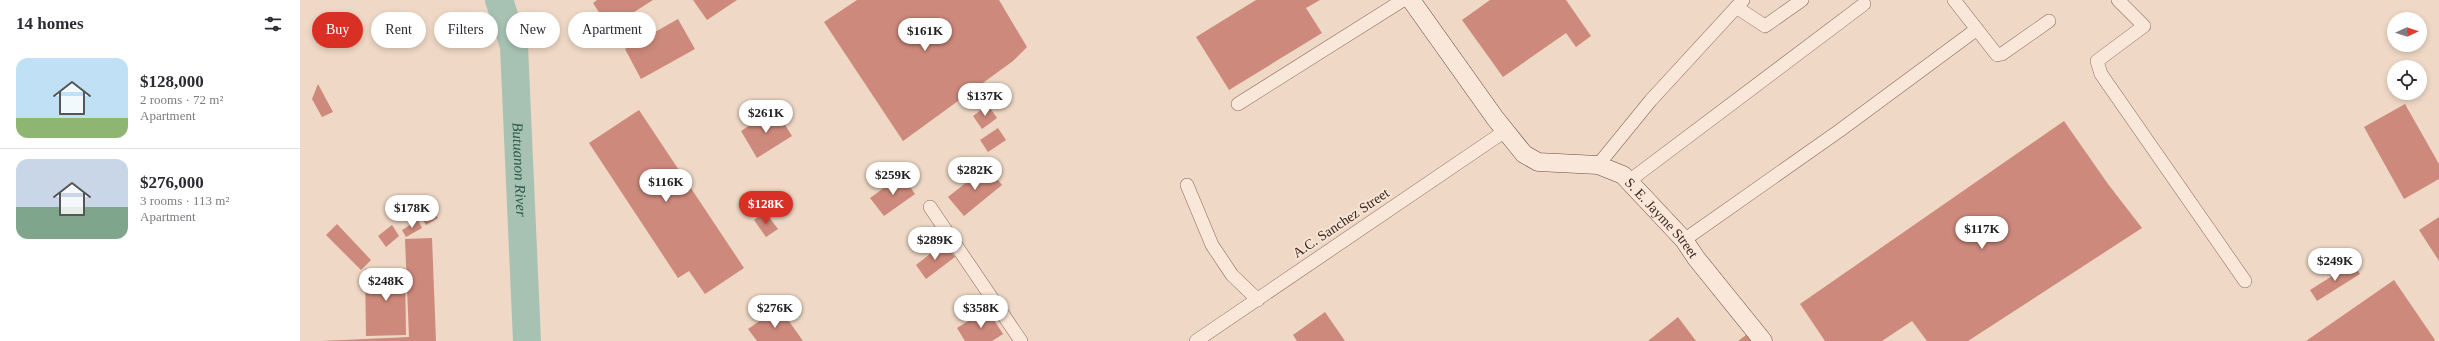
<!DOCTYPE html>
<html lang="en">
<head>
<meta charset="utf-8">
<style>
  body { margin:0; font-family:Georgia,serif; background:#f2f2f3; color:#2b2b33; height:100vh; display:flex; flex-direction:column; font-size:15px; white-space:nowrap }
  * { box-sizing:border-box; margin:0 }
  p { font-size:13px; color:#7c7c81 }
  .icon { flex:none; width:22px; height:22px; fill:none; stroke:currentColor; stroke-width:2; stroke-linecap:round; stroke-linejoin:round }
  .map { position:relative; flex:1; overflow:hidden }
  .side { display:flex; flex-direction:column; background:#fff; width:300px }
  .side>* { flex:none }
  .hud { position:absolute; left:12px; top:12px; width:380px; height:36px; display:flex; gap:8px }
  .needle { width:26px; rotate:87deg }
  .fabs { position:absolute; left:2087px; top:12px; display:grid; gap:8px }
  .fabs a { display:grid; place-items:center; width:40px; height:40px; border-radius:50%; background:#fff; box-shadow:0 2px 6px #0003; font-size:20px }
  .price { position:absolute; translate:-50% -34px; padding:0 9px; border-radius:14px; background:#fff; color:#222; font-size:13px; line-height:26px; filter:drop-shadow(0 1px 2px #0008) }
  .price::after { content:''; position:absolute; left:50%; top:24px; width:12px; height:9px; margin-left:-6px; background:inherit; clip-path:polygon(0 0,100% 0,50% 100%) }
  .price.current { background:#d93025; color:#fff }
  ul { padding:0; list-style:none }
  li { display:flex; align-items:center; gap:12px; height:100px; padding:0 16px }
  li+li { border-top:1px solid #e1e1e2 }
  li span { display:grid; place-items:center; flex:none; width:112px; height:80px; border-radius:12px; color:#555 }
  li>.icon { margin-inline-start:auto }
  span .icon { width:48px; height:48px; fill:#fffc; stroke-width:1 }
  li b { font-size:17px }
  h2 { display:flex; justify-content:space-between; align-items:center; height:48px; padding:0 16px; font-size:17px }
  .tag { padding:0 14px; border-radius:18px; background:#fff; box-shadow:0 2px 6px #0003; font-size:14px; line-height:36px }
  .tag.current { background:#d93025; color:#fff }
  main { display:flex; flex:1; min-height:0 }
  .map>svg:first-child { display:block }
</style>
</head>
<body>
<main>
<section class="side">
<h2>14 homes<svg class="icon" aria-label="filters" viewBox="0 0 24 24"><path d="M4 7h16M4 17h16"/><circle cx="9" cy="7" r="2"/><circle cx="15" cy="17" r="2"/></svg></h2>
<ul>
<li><span style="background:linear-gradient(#bfe0f5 75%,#8fb573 0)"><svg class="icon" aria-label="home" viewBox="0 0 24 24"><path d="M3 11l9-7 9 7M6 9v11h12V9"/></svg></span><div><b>$128,000</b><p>2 rooms · 72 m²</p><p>Apartment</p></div></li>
<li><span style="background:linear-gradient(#c9d6e8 60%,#7fa58c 0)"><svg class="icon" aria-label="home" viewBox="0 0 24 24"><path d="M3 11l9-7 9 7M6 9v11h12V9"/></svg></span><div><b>$276,000</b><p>3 rooms · 113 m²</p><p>Apartment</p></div></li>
</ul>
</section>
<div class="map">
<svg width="2139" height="341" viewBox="0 0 2139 341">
  <rect width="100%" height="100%" fill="#efd8c5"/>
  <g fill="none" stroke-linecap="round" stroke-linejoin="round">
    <path stroke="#a7c2b3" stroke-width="28" id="s1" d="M199 0 214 46 227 341"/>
  </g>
  <path fill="#cd897b" d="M297 0H353L309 28 293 3Z
    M393 0H437L407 20Z
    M557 0H699L727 47 713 61 603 141 524 22Z
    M956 0H1020L1006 8 1022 33 929 90 896 37Z
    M1190 0H1266L1291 36 1276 47 1266 33 1203 77 1162 20Z
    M378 19 395 49 341 79 325 49Z
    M18 84 33 112 22 117 12 99Z
    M2105 104 2139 164V179L2104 199 2064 127Z
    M688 105 697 118 682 129 673 116Z
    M475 109 492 136 457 158 441 131Z
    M339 110 444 268 405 294 389 271 378 278 289 143Z
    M1764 121 1808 184 1842 228 1668 341H1627L1612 321 1582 341H1525L1500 304Z
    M698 128 706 140 688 152 680 140Z
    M687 166 702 185 664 216 648 197Z
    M602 175 615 194 584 216 570 198Z
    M134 212 138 218 126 225 122 219Z
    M465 212 478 229 466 237 454 220Z
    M2139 217V261L2119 230Z
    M118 220 122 228 106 237 102 230Z
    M37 224 71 260 61 270 26 235Z
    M92 225 99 236 86 247 78 236Z
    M132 238 136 341H21L109 337 105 239Z
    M644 243 655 257 626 279 616 265Z
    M2053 263 2060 274 2017 301 2010 290Z
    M105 268 106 335 66 336 65 269Z
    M2094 280 2135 340 2134 341H2006Z
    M479 307 503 341H457L448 329Z
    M687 309 703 334 692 341H665L657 328Z
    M1025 312 1045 341H997L993 335Z
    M1378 317 1396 341H1348Z
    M1450 332 1457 341H1438Z"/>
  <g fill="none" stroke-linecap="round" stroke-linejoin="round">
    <defs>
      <path id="street" d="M1654 0 1697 55 1702 54 1749 21
        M1818 0 1844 26 1797 61 1801 74 1945 281
        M1436 7 1465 26 1502 0
        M938 104 1103 0
        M1298 165 1351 100 1443 0
        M1329 181 1564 4
        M887 185 912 245 932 275 958 300
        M630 207 721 341
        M1384 240 1539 131 1677 29
        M896 341 1205 131"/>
      <g id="secondary">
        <path id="s2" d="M1111 0 1195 118 1224 154 1238 162 1298 165 1323 175 1384 240 1396 258 1463 341"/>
      </g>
    </defs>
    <use href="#street" stroke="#8a685b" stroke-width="14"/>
    <use href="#secondary" stroke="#6c4a3e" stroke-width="19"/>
    <use href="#street" stroke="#f9e7d9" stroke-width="13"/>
    <use href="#secondary" stroke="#f9e7d9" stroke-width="18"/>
  </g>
  <g text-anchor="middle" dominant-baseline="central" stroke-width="4" stroke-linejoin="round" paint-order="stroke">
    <g font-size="14" fill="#3a251f" stroke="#f6e4d5">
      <text stroke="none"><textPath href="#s2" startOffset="352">S. E. Jayme Street</textPath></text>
      <text transform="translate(1041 223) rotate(-34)">A.C. Sanchez Street</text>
    </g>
    <g font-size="15" font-style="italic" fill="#2e5a4c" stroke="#f6e4d5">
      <text stroke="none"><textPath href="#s1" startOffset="172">Butuanon River</textPath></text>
    </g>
  </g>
</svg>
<div class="fabs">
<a><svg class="needle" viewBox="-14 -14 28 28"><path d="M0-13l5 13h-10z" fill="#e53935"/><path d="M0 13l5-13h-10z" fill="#7c7c81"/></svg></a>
<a><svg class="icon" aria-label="locate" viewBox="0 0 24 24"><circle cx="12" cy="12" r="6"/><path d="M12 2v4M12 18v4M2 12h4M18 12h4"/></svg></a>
</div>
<b class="price" style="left:625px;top:52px">$161K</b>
<b class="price" style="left:685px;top:117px">$137K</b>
<b class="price" style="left:466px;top:134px">$261K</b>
<b class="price" style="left:675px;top:191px">$282K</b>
<b class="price" style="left:593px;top:196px">$259K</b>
<b class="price" style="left:366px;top:203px">$116K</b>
<b class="price current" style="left:466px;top:225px">$128K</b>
<b class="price" style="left:112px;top:229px">$178K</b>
<b class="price" style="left:1682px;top:250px">$117K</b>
<b class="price" style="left:635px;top:261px">$289K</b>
<b class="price" style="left:2035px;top:282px">$249K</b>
<b class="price" style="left:86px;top:302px">$248K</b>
<b class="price" style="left:475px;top:329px">$276K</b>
<b class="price" style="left:681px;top:329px">$358K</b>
<div class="hud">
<a class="tag current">Buy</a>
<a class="tag">Rent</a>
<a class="tag">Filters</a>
<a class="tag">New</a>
<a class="tag">Apartment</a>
</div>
</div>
</main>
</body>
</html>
